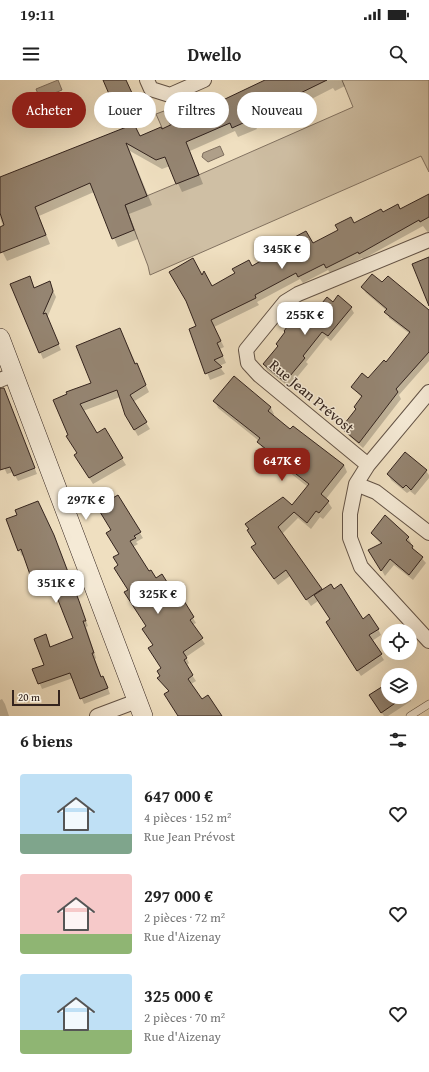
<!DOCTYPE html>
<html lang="fr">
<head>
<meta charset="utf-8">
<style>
  body { margin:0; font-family:"Gentium Book Plus",serif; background:#f6f6f6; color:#222; height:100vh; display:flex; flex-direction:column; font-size:15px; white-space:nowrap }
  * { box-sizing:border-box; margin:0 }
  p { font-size:13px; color:#767676 }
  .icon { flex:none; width:22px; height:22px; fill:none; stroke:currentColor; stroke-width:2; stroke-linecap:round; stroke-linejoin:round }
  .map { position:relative; height:636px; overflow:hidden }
  .drawer { display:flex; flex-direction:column; background:#fff; flex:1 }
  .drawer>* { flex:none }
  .top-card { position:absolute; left:12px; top:12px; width:405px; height:36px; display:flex; gap:8px }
  .controls { position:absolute; left:381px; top:544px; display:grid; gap:8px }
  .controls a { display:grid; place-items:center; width:36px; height:36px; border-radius:50%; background:#fff; box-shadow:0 4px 16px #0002; font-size:20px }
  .scale { position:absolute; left:12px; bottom:10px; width:48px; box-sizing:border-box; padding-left:4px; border:2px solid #34241e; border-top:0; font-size:11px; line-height:14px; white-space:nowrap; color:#34241e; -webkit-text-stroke:3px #f5ead6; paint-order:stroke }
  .price { position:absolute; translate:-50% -34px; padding:0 9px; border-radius:8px; background:#fff; color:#222; font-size:13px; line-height:26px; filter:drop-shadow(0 1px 2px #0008) }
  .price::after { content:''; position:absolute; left:50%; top:24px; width:12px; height:9px; margin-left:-6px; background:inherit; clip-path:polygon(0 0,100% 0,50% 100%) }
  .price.selected { background:#8f2418; color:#fff }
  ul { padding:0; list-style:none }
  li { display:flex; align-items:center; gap:12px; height:100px; padding:0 20px }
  li span { display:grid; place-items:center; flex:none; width:112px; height:80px; border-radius:4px; color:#555 }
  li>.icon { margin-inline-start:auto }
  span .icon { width:48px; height:48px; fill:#fffc; stroke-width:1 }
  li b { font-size:17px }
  h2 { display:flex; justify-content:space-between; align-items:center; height:48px; padding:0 20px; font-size:17px }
  .tag { padding:0 14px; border-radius:18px; background:#fff; box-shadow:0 4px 16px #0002; font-size:14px; line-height:36px }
  .tag.selected { background:#8f2418; color:#fff }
  .status { display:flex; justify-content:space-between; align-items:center; height:28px; padding:0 20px; background:#fff; direction:ltr }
  .status svg { height:11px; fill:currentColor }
  header { display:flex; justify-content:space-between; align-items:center; height:52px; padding:0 20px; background:#fff; font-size:18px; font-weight:600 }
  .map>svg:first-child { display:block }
</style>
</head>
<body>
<div class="status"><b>19:11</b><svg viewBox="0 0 49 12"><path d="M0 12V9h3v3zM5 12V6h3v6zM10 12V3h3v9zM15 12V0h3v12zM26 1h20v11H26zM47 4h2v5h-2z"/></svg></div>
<header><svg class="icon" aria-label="menu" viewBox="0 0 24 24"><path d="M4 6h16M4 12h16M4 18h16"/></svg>Dwello<svg class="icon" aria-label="search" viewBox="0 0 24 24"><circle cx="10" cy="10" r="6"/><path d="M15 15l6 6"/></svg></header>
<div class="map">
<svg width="429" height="636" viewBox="0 0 429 636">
  <rect width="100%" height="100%" fill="#efdfc0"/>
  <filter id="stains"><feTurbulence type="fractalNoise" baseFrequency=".005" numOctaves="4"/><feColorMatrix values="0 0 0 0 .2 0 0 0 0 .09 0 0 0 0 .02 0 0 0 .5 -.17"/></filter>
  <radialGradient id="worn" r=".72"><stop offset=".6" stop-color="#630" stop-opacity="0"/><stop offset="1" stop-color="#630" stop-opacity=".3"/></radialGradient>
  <path fill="#cfbfa4" stroke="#827261" d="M342 0H429V92L421 76 150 195 148 186 125 125 185 100 156 34 164 31 194 97 353 27Z"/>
  <path fill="#af9f89" stroke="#7e6e5e" d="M58 0 62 10 40 19 36 9Z
    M220 66 224 75 208 82 202 77 203 73Z"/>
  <path fill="#0003" d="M104 0H126L141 33 123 40Z
    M268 0H342L345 6 335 11 333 8 286 32 284 28 253 42 257 49 238 57 235 51 190 71 203 104 182 112 170 86 162 89 130 71 152 125 129 134 138 159 118 167 94 112 39 136 50 164 7 181 0 167V148L3 146 0 138V98L162 50Z
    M429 115V154L423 146 363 179 362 178 331 194 328 190 303 203 300 199 257 222 259 225 214 247 224 267 220 269 226 283 219 286 225 294 210 300 190 249 197 246 203 197 212 207 252 187 313 165 354 144 382 134 400 130Z
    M30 197 35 208 49 202 56 217 47 238 61 270 43 279 12 205Z
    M382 204 429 232V281L399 315 401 319 363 368 346 353 342 348 357 330 362 318 352 307 368 299 386 283 410 254 389 238 387 231 366 213 362 207Z
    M333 223 351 228 354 233 331 261 326 257 306 282 308 284 289 307 267 290 264 284 278 267 277 264Z
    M120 249 149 312 133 322 150 349 138 356 126 335 120 317 83 331 97 354 104 350 126 385 93 404 75 375 78 374 55 321 92 303Z
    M7 318 37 394 18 401 13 392 7 394 0 379V321Z
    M215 321 271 328 274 334 273 336 291 350 344 385 347 392 326 419 332 428 323 439 320 437 311 449 298 438 282 454 322 511 334 510 362 540 378 549 381 555 372 561 384 580 361 596 330 548 331 540 318 521 311 526 290 496 278 505 256 474 257 464 308 407 275 381 262 368 259 361 218 328Z
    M405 374 426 391 429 395V398L415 415 410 411 407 413 391 400 388 394Z
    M117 416 143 458 136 462 138 464 133 467 149 492 156 499 177 519 180 517 196 543 192 545 205 564 186 577 189 583 186 586 196 601 191 604 202 620 220 636H179L169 612 158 598 161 597 162 589 147 547 129 510 119 485 120 474 112 451Z
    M7 440 56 461 88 546 86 547 96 578 95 579 101 598 106 603 110 614 84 624 73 598 42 609 34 590 45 585 46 556 51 568 74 558 53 502 37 508 24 475 22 476 19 470Z
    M372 454 408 457 411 463 410 465 426 483 413 500 394 485 385 496 370 470 381 464Z
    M388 604V617H409L411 621 388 636H384L374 622Z
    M2 619 5 624 9 636H0V620Z"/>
  <path fill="#958572" stroke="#34241e" d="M103 0H126L138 26 118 35Z
    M265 0H327L280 23 279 20 249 33 252 39 232 48 230 43 186 62 199 95 176 104 165 77 156 80 126 63 147 116 125 125 134 150 112 159 90 103 35 127 46 155 0 173V147L4 145 0 133V97L134 44 140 56 161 47 162 49Z
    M429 114V137L420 142 419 140 359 174 358 172 326 188 324 184 298 197 296 193 255 215 256 218 211 240 221 261 217 263 223 276 214 280 222 287 205 294 189 249 196 246 186 221 169 192 193 178 202 195 204 191 212 206 235 193 232 189 249 180 252 186 278 171 276 167 306 151 313 163 338 150 335 145 351 137 354 143 381 129 383 132 398 124 400 129Z
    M429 177V226L412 184Z
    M372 194 382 202 388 196 429 230V272L396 309 398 312 359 363 341 348 356 329 354 327 362 316 351 307 362 293 368 298 384 280 386 282 410 252 384 232 387 229 361 207Z
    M30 196 34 208 50 201 53 211 43 234 46 233 59 264 39 273 10 204Z
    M338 215 352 227 328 256 322 252 303 276 305 278 285 302 263 284 278 266 276 264 285 252 284 251 290 243 288 241 296 231 308 240 327 217 333 222Z
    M120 248 135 284 137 283 146 305 130 315 147 342 134 350 125 335 117 310 80 324 97 353 105 348 123 378 89 398 74 375 77 373 66 356 68 355 53 320 67 314 66 312 91 303 76 266Z
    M234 296 271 327 268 331 290 349 293 346 344 385 321 414 329 421 319 433 316 431 307 443 294 432 278 447 322 509 306 520 286 490 274 499 251 467 256 464 247 450 249 449 245 444 283 417 292 425 309 404 270 374 271 373 257 362 260 358 213 321Z
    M0 308H4L35 388 14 396 10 387 0 390Z
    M405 372 427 390 411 410 406 405 403 408 387 394Z
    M118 415 141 452 134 456 136 458 130 461 149 491 151 490 156 498 162 494 177 518 181 516 194 537 190 540 203 558 183 572 187 578 184 580 193 595 188 599 202 619 208 615 222 636H178L164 614 169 611 157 598 160 596 157 591 161 588 148 568 153 565 142 549 146 546 124 512 128 510 114 488 118 485 113 477 119 474 106 453 111 450 97 427Z
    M38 421 54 455 79 521 86 541H83L94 573H92L101 597 103 596 108 608 80 619 70 593 38 604 32 589 44 585 34 559 46 554 50 567 73 558 49 497 33 503 21 469 18 471 6 439 17 435 15 430Z
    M385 435 409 457 406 460 413 466 412 468 423 477 409 495 390 479 381 491 368 470 382 463 371 453Z
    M331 504 334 509 341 504 363 539 369 534 379 549 369 555 382 574 357 591 326 542 330 539 314 515Z
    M388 603V617H404L381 633 369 615Z"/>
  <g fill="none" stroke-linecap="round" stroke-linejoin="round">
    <defs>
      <path id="lane" d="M410 636 429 624"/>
      <path id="street" d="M147 0 151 9 170 15 204 0
        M0 300 14 294
        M429 312 368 385 356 404 350 434V458L361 487 429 561
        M368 385 259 295 248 283 246 270 285 222 298 214 429 160
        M356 404 376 412 429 453
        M97 636 137 621"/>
      <path id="secondary" d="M0 258 143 636"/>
    </defs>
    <use href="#lane" stroke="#635346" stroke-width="8"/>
    <use href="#street" stroke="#635346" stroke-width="16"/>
    <use href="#secondary" stroke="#34241e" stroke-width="20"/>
    <use href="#lane" stroke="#f5ead6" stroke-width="7"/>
    <use href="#street" stroke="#f5ead6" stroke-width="14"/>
    <use href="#secondary" stroke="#f5ead6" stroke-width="19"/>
  </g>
  <g text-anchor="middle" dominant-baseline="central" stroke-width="3" stroke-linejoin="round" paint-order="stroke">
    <g font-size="15" fill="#34241e" stroke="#f5ead6">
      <text transform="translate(312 316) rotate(40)">Rue Jean Prévost</text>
    </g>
  </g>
  <rect width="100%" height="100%" filter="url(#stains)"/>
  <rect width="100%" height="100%" fill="url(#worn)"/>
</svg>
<div class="controls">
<a><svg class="icon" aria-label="locate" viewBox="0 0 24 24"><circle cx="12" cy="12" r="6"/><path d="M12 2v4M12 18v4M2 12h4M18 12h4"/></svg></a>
<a><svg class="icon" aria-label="layers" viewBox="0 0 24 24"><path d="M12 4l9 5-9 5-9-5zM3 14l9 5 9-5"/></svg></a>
</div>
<div class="scale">20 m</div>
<b class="price" style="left:282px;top:190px">345K €</b>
<b class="price" style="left:305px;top:256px">255K €</b>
<b class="price selected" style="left:282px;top:402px">647K €</b>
<b class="price" style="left:86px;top:441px">297K €</b>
<b class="price" style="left:56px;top:524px">351K €</b>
<b class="price" style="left:158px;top:535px">325K €</b>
<div class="top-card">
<a class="tag selected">Acheter</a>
<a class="tag">Louer</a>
<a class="tag">Filtres</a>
<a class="tag">Nouveau</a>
</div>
</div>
<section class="drawer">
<h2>6 biens<svg class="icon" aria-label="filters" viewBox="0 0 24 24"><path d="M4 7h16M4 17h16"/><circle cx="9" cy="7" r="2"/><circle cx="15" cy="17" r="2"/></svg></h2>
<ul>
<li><span style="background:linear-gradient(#bfe0f5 75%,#7fa58c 0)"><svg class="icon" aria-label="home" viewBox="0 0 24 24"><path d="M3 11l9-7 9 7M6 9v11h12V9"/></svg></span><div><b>647 000 €</b><p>4 pièces · 152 m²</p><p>Rue Jean Prévost</p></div><svg class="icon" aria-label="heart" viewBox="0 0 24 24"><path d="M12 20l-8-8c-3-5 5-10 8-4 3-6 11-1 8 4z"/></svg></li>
<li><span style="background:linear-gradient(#f6c9c9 75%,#8fb573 0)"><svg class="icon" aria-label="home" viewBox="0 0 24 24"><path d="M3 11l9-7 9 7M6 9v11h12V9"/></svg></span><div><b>297 000 €</b><p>2 pièces · 72 m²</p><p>Rue d'Aizenay</p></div><svg class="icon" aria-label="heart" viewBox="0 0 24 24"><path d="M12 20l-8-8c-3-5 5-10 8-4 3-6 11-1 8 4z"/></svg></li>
<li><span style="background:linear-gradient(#bfe0f5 70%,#8fb573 0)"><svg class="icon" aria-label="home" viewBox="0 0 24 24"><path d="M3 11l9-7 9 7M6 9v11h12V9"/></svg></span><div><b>325 000 €</b><p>2 pièces · 70 m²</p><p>Rue d'Aizenay</p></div><svg class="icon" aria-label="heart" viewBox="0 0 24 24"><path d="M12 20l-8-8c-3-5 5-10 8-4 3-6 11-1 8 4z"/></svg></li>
</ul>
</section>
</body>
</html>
